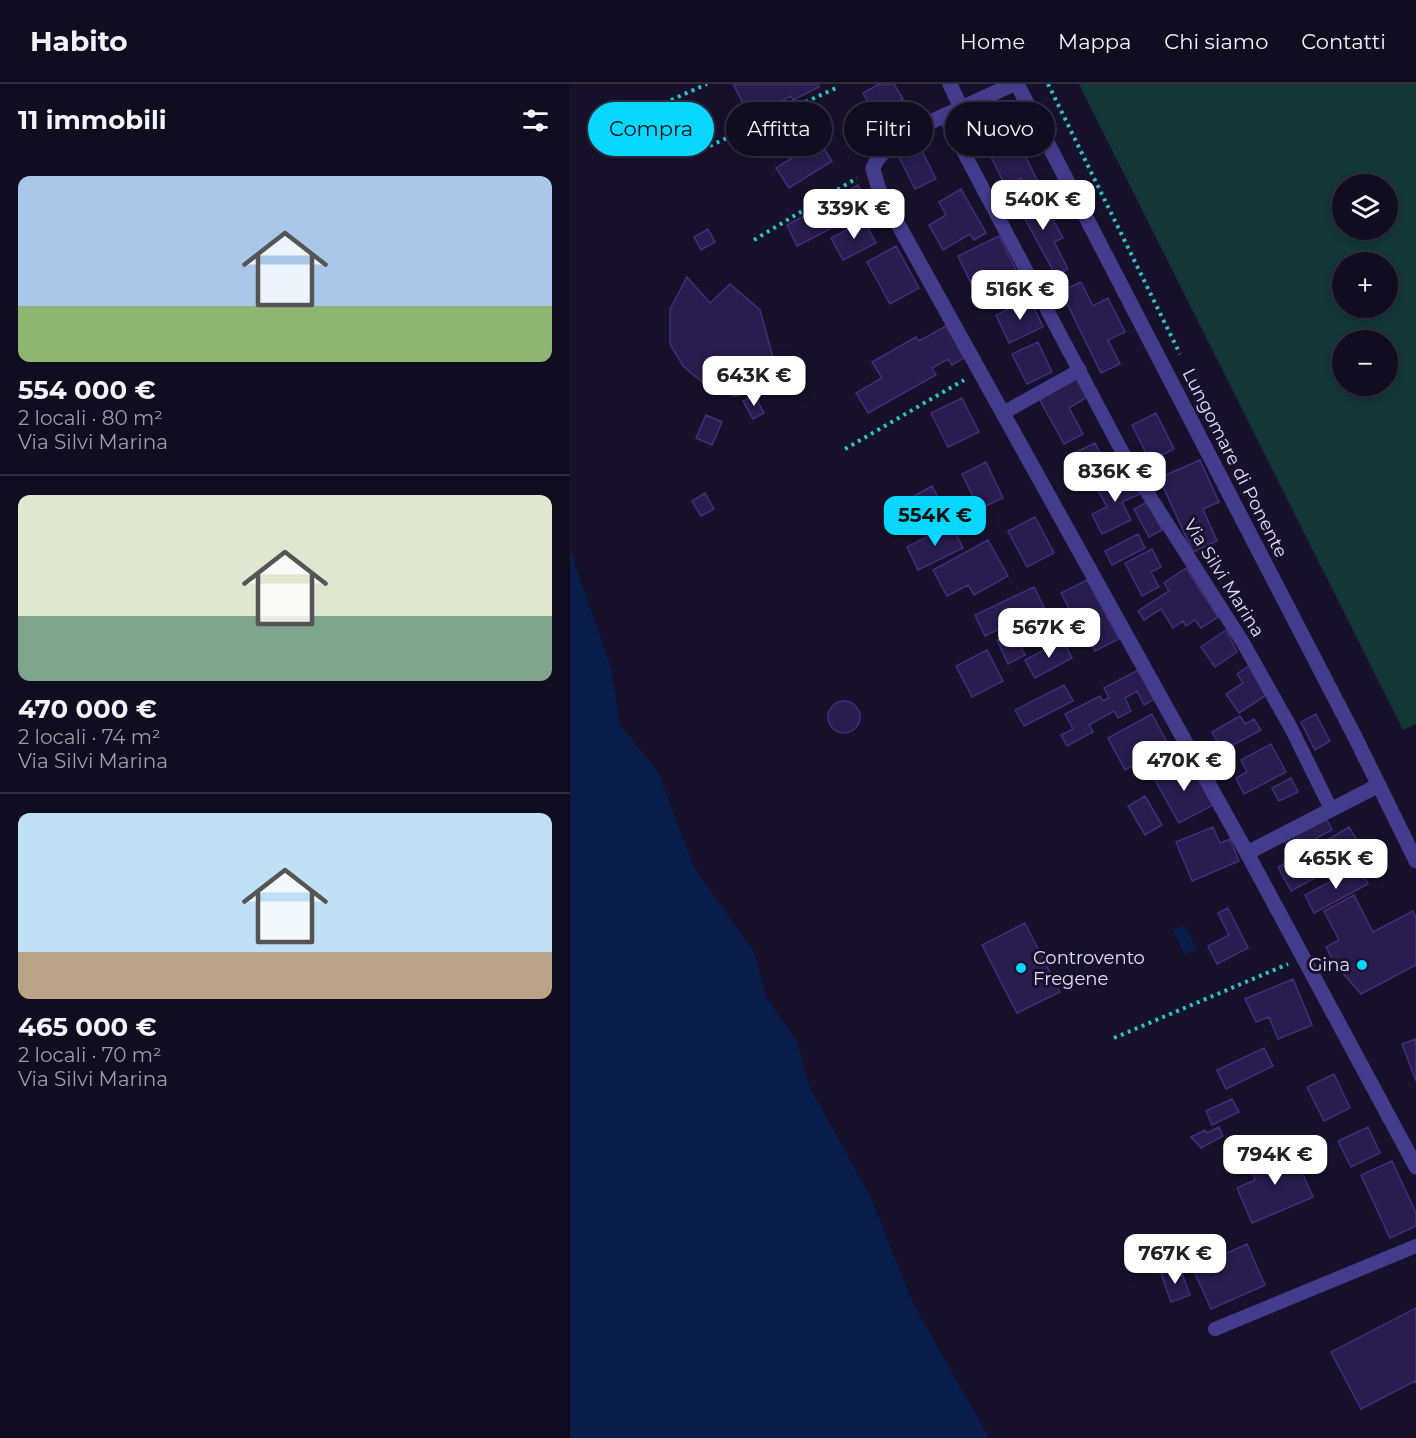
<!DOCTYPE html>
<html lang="it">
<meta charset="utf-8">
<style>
:root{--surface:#110d21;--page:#1e1b2e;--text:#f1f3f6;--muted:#9c9ca5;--line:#302d3f;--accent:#08d7ff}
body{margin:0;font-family:Montserrat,sans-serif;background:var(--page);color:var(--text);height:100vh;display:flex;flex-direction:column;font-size:22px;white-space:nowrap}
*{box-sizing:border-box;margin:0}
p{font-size:20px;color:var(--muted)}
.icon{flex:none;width:33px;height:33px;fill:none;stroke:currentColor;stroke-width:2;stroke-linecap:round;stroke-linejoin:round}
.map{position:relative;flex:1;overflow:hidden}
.details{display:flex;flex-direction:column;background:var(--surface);width:570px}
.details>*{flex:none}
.guide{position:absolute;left:18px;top:18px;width:570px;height:54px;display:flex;gap:12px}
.controls{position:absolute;left:762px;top:90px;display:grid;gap:12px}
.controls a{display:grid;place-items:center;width:66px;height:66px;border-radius:50%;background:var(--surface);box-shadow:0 3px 9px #0003,0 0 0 2px var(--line);font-size:30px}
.price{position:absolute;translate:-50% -51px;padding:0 14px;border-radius:12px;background:#fff;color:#222;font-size:20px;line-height:39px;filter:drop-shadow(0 2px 3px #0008)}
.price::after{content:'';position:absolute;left:50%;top:36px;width:18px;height:14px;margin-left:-9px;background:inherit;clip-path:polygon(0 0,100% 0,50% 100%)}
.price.selected{background:var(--accent);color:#111}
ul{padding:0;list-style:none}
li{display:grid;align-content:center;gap:12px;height:318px;padding:0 18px}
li+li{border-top:2px solid var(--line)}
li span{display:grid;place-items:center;height:186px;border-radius:12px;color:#555}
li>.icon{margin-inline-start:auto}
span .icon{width:108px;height:108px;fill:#fffc;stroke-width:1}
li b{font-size:26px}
h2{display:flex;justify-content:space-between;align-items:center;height:72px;padding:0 18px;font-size:26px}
.tag{padding:0 21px;border-radius:27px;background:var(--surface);box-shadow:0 3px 9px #0003,0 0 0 2px var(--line);font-size:21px;line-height:54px}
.tag.selected{background:var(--accent);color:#111}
header{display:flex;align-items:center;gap:36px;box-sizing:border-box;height:84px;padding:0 30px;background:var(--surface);border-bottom:2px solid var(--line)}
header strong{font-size:28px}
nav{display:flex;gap:33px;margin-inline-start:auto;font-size:21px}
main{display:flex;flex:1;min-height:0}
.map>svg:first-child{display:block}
.green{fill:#133637;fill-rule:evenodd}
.water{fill:#0a1e4c}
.building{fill:#291c4e;stroke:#422e7a;stroke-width:1.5}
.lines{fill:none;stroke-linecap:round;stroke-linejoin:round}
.path{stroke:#2dc1c2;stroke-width:4;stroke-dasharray:3 4.5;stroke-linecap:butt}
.service{stroke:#433b8c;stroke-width:14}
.minor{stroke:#433b8c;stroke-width:15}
.poi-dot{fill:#08d7ff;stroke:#17112c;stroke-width:2}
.labels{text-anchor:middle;stroke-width:6;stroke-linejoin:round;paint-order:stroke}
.street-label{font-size:18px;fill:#e2dcff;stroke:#17112c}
.poi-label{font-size:18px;fill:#e2dcff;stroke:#17112c;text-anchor:start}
</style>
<header>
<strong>Habito</strong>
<nav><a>Home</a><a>Mappa</a><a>Chi siamo</a><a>Contatti</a></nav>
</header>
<main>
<section class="details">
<h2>11 immobili<svg class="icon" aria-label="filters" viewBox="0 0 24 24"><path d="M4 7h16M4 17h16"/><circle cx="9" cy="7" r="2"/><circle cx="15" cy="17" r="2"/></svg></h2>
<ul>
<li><span style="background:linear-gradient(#a9c7e8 70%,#8fb573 0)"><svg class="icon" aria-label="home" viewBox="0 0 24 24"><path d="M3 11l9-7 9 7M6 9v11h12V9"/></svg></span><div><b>554 000 €</b><p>2 locali · 80 m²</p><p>Via Silvi Marina</p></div></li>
<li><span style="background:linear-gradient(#dfe7d0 65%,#7fa58c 0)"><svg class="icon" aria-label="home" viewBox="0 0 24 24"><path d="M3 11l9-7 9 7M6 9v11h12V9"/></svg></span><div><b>470 000 €</b><p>2 locali · 74 m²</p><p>Via Silvi Marina</p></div></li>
<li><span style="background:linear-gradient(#bfe0f5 75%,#b9a48a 0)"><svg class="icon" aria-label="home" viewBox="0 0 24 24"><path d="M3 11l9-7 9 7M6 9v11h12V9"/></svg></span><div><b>465 000 €</b><p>2 locali · 70 m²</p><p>Via Silvi Marina</p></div></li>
</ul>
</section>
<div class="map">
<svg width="846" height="1354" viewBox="0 0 846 1354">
<rect width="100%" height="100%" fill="#17112c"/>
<path class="green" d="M509,0H846V640L833,646ZM772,100H818V146H772ZM772,178H818V224H772ZM772,256H818V302H772Z"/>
<path class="water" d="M0,466L41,584L50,641L88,687L123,781L184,868L196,913L227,957L239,1002L301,1114L343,1219L419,1354H0Z
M615,841L627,865L615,871L603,846Z"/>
<path class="building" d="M163,0H248L249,3L223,16L221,12L180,32Z
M309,0H324L333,15L305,30L293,9Z
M431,21L445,49L435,54L441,65L450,61L467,96L455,102L451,94L435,101L411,53L424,47L415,29Z
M223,27L227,35L234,31L247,53L211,73L194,43Z
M249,57L262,77L219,104L206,84Z
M350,63L366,95L345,105L329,73Z
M288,101L302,126L277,140L262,115Z
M391,105L416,149L404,156L400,150L373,166L359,141L376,131L369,118Z
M453,107L463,124L474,119L493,154L484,158L498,185L486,192L443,113Z
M255,121L266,142L227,162L217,141Z
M294,137L306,159L273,176L261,154Z
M138,145L145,158L131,166L124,153Z
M429,152L451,196L409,216L388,172Z
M326,162L349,204L320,220L297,178Z
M117,193L140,219L160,200L190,226L211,303L164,312L139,304L113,282L100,260V225Z
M511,198L523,222L538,214L555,248L538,256L550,280L531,289L491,207Z
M460,215L473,243L439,259L426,231Z
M376,242L394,274L382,281L378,275L362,284L366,291L298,329L286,309L312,294L302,278L346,253L349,257Z
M468,258L482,288L457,300L442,270Z
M508,291L519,312L499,324L513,350L494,360L468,313Z
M184,311L194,329L183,335L173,317Z
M392,314L409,348L378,363L361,329Z
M586,329L604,365L580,377L562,341Z
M136,331L152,338L142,361L126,354Z
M525,359L540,391L521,400L506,368Z
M630,376L649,418L633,425L647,457L623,468L589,394Z
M416,378L433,414L409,425L392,390Z
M559,389L570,410L552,418L561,436L532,450L522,430L537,423L527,405Z
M362,402L375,426L336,448L322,424Z
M135,409L144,425L131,432L122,417Z
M577,418L592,446L579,453L564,425Z
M465,433L484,469L457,483L438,447Z
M381,440L393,464L348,486L337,463Z
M568,450L575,464L542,481L535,467Z
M418,456L438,492L404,511L398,501L377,512L363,486Z
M582,465L591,483L581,488L589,503L572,512L555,479Z
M616,484L648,533L631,544L625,536L616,542L613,537L603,544L591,525L574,536L568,527L599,507L594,499Z
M517,496L549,555L525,567L515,548L506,553L498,537L504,534L491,509Z
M464,503L474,523L415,552L405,531Z
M656,546L667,568L645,583L631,563Z
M443,548L455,571L438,580L427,556Z
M493,556L502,574L465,594L455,576Z
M417,566L433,597L402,613L386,582Z
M679,582L698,610L669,629L656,610L673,599L667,590Z
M570,585L586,614L574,621L567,607L555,614L561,627L548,634L544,627L519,641L523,648L497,662L491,651L503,645L495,630L530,612L533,617L539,614L534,604Z
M494,601L503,617L454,642L445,626Z
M258 633a16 16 0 1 1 32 0a16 16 0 1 1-32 0Z
M582,630L599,662L555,686L538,654Z
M746,630L760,657L745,666L731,638Z
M670,632L675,640L684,635L691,646L652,667L642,648Z
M701,660L716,688L674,710L666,694L677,688L671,676Z
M618,677L643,721L609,739L585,696Z
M721,694L728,708L709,717L702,704Z
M575,712L592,741L575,751L558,722Z
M755,732L762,746L721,768L713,754Z
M643,743L650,759L660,755L669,777L622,797L606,758Z
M779,743L796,771L775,784L757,756Z
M732,770L745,794L721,807L708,783Z
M788,783L798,800L744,829L735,811Z
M784,811L803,848L843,827L846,834V881L791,910L764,879L756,863L769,856L754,827Z
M658,824L678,864L647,880L638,862L659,851L648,829Z
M455,839L490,908L447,929L412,861Z
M723,895L742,941L708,955L699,933L686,938L675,915Z
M846,955V997L832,960Z
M694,964L703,982L656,1005L647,986Z
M764,990L780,1024L754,1037L737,1003Z
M662,1015L669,1028L642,1041L636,1027Z
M649,1043L653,1052L631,1064L621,1053L635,1046L637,1049Z
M798,1043L810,1069L781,1083L768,1057Z
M721,1063L743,1113L682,1139L667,1104L685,1096L679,1081Z
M822,1077L846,1129V1142L820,1154L791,1091Z
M677,1160L695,1201L641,1225L619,1176L651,1162L655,1170Z
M610,1184L620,1211L601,1218L591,1190Z
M846,1224V1300L845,1297L791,1325L761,1268Z"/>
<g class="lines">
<path class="path" d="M478,0L610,270
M101,16L137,0
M133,65L266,4
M184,156L287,94
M275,365L394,296
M544,954L718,880"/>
<path class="service" d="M374,31L556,375L672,557L721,644L761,725
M433,329L510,286
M645,1245L846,1162"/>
<path class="minor" d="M380,0L391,24C368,34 309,59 303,85L309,106L677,769L846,1083
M447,0L785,653L846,777
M391,24L444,0
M677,769L809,701"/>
</g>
<g class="poi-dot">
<circle cx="792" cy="881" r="6"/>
<circle cx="451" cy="884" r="6"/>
</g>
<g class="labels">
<g class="street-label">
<text transform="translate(665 379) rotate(63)" y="6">Lungomare di Ponente</text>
<text transform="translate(654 494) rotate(58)" y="6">Via Silvi Marina</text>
</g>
<g class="poi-label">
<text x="463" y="880">Controvento<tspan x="463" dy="21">Fregene</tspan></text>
<text x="780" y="887" text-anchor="end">Gina</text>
</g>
</g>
</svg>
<div class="controls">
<a><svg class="icon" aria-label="layers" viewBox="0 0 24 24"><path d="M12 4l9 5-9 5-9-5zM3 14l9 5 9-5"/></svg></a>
<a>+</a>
<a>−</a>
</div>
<b class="price" style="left:473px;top:147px">540K €</b>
<b class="price" style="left:284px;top:156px">339K €</b>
<b class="price" style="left:450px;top:237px">516K €</b>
<b class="price" style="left:184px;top:323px">643K €</b>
<b class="price" style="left:545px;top:419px">836K €</b>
<b class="price selected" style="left:365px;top:463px">554K €</b>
<b class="price" style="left:479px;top:575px">567K €</b>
<b class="price" style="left:614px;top:708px">470K €</b>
<b class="price" style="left:766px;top:806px">465K €</b>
<b class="price" style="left:705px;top:1102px">794K €</b>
<b class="price" style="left:605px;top:1201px">767K €</b>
<div class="guide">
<a class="tag selected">Compra</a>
<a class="tag">Affitta</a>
<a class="tag">Filtri</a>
<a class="tag">Nuovo</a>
</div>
</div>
</main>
